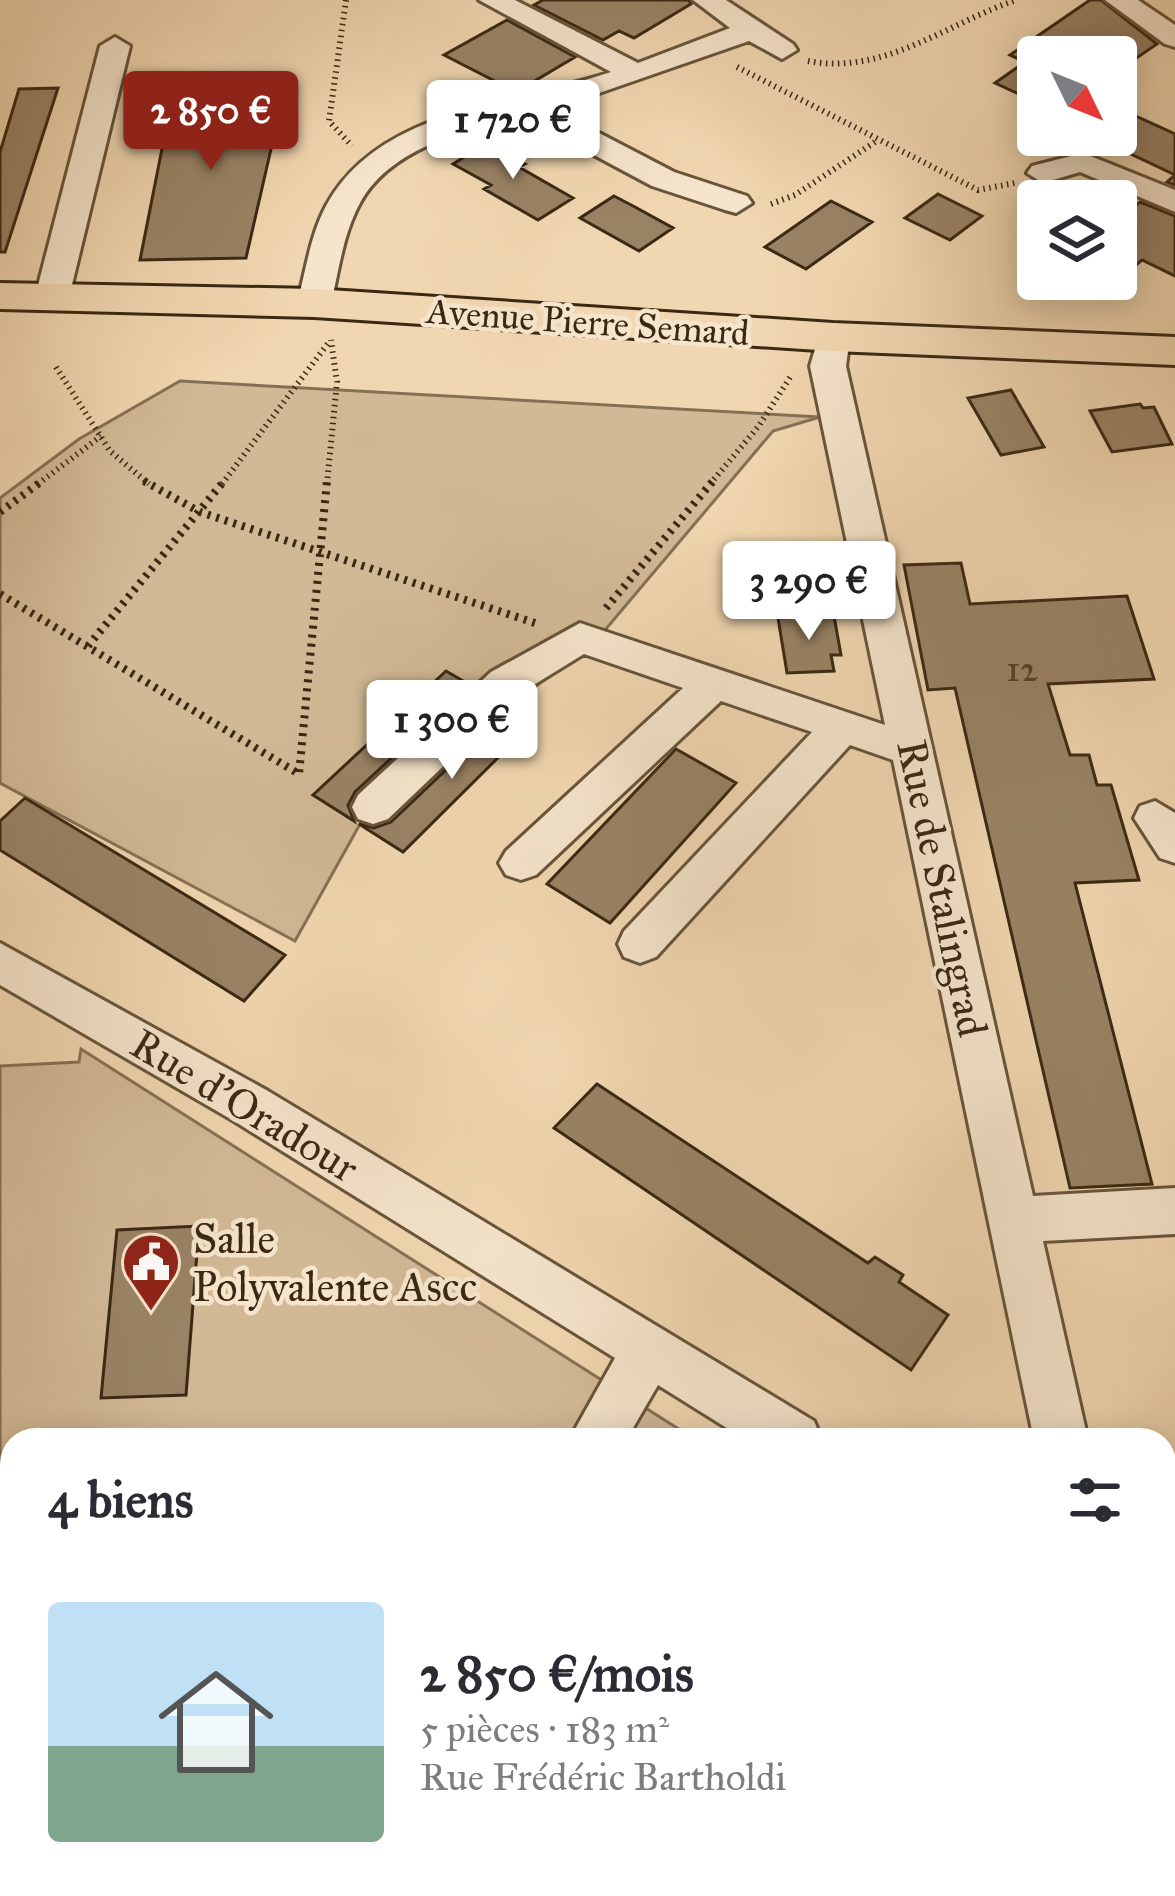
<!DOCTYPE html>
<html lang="fr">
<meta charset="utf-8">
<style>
:root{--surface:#fff;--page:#f7f7f7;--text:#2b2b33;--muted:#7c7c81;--line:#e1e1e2;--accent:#8f2418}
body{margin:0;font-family:"IM FELL Great Primer",serif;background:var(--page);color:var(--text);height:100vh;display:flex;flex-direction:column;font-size:45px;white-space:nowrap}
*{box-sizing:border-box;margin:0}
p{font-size:39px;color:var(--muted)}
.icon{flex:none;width:66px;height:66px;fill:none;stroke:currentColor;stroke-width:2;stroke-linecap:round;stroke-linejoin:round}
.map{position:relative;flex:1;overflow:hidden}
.details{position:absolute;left:0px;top:1428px;width:1176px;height:468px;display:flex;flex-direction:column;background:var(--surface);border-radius:36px 36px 0 0;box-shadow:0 6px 30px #0003}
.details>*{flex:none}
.needle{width:78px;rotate:133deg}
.tools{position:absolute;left:1017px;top:36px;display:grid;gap:24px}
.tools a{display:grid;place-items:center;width:120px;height:120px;border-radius:12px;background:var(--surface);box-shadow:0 6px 30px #0003;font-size:60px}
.price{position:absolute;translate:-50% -102px;padding:0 27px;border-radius:12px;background:#fff;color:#222;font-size:39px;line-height:78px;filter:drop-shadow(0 3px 6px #0008)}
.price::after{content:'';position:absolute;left:50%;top:72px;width:36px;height:27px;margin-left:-18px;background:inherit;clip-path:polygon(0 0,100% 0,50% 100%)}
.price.active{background:var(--accent);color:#fff}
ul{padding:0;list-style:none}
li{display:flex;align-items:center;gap:36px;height:300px;padding:0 48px}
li+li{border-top:3px solid var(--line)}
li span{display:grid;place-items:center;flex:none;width:336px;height:240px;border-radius:12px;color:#555}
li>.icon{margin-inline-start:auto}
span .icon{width:144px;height:144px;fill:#fffc;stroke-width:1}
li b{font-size:51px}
h2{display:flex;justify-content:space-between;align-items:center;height:144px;padding:0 48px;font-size:51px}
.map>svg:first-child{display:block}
.green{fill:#d2b996;stroke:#867054;stroke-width:3}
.building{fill:#998365;stroke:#3a2813;stroke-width:3}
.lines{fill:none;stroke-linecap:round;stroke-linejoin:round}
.minor-casing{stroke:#68543a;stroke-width:6}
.major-casing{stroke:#3a2813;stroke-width:6}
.path-far1{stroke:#3a2813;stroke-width:6;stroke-dasharray:1.5 4.5;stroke-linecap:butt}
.path{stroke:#3a2813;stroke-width:8;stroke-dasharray:3 6;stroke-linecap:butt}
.minor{fill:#f6e5cc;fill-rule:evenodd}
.major{fill:#f1d7b1;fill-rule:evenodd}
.labels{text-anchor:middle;stroke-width:9;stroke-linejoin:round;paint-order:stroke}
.far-street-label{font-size:36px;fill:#3a2813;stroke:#f6e5cc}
.number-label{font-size:36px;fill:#523f28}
.street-label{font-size:42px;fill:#3a2813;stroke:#f6e5cc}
.poi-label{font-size:42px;fill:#3a2813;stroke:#f6e5cc;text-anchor:start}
</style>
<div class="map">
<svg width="1175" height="1896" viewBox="0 0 1175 1896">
<rect width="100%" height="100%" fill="#f1d7b1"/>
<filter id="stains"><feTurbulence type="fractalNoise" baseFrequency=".00167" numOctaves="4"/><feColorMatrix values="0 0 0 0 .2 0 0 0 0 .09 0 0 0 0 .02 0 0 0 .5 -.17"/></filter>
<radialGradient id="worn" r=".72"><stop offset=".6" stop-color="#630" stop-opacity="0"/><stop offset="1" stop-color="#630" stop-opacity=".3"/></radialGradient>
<path class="green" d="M180,381L820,417L773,431L600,636L360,824L295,941L0,783V498L79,439Z
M81,1049L696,1440H12V1884H639L632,1896H0V1066L79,1062Z"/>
<path class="building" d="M543,0H689L691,4L634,38L619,31L603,40L534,5Z
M1090,0H1101L1157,44L1116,72V57H1038V103L995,83L1025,62L1010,55Z
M507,20L575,57L516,92L444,55Z
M58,88L5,252H0V152L19,89Z
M174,88H285L246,258L140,260Z
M1116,107L1175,134V185L1167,182L1175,175L1116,147Z
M487,143L525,164L519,167L573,198L538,220L484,189L491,185L453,164Z
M938,194L982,216L950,240L905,218Z
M614,196L635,207L673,228L639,251L580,218Z
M831,201L872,222L806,269L765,247Z
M1140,202L1175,216V276L1142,260L1116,281V221Z
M1011,390L1044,447L1001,455L968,398Z
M1140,404L1143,408L1154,407L1172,444L1112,452L1090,411Z
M961,563L970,604L1127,596L1154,679L1048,684L1070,755H1089L1097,785H1111L1139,880L1075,883L1152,1184L1070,1188L955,688L928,690L904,565Z
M834,616L841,655H831L834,671L787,673L778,618Z
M446,671L470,685L355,792L348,805L354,821L313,795Z
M510,709L533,723L403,852L359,824L374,828L391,822Z
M676,749L736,783L610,923L547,884Z
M25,798L285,955L244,1001L0,850V821Z
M597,1084L868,1263L875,1257L903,1275L899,1282L948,1315L911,1370L554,1128Z
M199,1226L186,1395L101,1398L117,1230Z"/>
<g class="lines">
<g class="minor-casing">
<path id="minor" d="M479,0H515L638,63L730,28L693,0H726L793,44L797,50L782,59L749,41L553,109L674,172L747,196L752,203L736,213L725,210L652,186L521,116C465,130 390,148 360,203C343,234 339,270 331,303L326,311H302L297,303C306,271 310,236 326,206C379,107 516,104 611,72Z
M1105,0H1138L1175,25V47L1165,44Z
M115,37L130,46L69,297L64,304H40L35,297L100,46Z
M1083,153L1175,190V212L1080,172L1043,183L1027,173L1032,166Z
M833,326L845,329L850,337L846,366L1033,1196L1175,1188V1234L1043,1241L1088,1440H1034L893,760L850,745L656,957L640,963L624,957L618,944L624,931L812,732L721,701L536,875L521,880L506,875L499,863L506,851L683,688L584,654L519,694L388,819L373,824L358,819L352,807L358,795L491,672L580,623L885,725L810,366L821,329Z
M1155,801L1175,813V863L1160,858L1134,818L1140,806Z
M0,943L268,1091L814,1421L822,1440H746L658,1385L626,1440H569L615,1358L234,1121L0,985Z
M1164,1636L1175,1641V1701L1164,1696Z
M458,1884H518L520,1896H458Z"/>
</g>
<g class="major-casing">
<path id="major" d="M0,283L314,289L833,323L1175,337V365L833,351L314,317L0,309Z"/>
</g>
<path class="path-far1" d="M346,0L329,121L352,146
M808,61C883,76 948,23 1016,0
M737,67L978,190L1015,183
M771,204L795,195L878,140
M56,367L110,451L149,484
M38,484L101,436
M222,484L329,342
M327,484L337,382L331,340
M710,484L758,427L791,376"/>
<path class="path" d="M144,481L200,512L535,623
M0,512L42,481
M0,594L299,774L327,481
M606,608L713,481
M88,646L224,481"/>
<use href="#minor" class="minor"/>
<use href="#major" class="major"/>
</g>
<defs>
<g id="civic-pin" transform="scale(3)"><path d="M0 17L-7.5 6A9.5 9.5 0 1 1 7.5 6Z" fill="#8f2418" stroke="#f6e5cc"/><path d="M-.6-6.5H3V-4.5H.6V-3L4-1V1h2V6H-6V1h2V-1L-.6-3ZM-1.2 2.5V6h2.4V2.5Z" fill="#fff"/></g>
</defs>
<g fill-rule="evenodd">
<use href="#civic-pin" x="151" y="1262"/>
</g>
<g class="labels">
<g class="far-street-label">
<text transform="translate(588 321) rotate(4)" y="13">Avenue Pierre Semard</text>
</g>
<g class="number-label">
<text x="1022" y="681">12</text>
</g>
<g class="street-label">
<text transform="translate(943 888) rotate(78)" y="15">Rue de Stalingrad</text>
<text transform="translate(245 1105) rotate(31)" y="15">Rue d'Oradour</text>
</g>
<g class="poi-label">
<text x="193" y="1253">Salle<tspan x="193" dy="48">Polyvalente Ascc</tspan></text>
</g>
</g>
<rect width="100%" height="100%" filter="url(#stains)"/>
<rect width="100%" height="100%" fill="url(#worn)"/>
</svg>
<div class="tools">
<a><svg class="needle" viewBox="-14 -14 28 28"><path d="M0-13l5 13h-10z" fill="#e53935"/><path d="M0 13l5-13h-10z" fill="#7c7c81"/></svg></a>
<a><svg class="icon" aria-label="layers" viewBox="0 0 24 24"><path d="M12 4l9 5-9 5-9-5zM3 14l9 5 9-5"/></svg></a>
</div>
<b class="price active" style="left:211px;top:173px">2 850 €</b>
<b class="price" style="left:513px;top:182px">1 720 €</b>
<b class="price" style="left:809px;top:643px">3 290 €</b>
<b class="price" style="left:452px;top:782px">1 300 €</b>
<section class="details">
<h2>4 biens<svg class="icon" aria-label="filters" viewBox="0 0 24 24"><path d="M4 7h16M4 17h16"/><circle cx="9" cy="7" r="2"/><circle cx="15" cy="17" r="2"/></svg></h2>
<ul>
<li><span style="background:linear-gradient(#bfe0f5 60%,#7fa58c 0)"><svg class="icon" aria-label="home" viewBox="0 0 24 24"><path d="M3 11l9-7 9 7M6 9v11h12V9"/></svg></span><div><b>2 850 €/mois</b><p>5 pièces · 183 m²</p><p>Rue Frédéric Bartholdi</p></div></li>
</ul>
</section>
</div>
